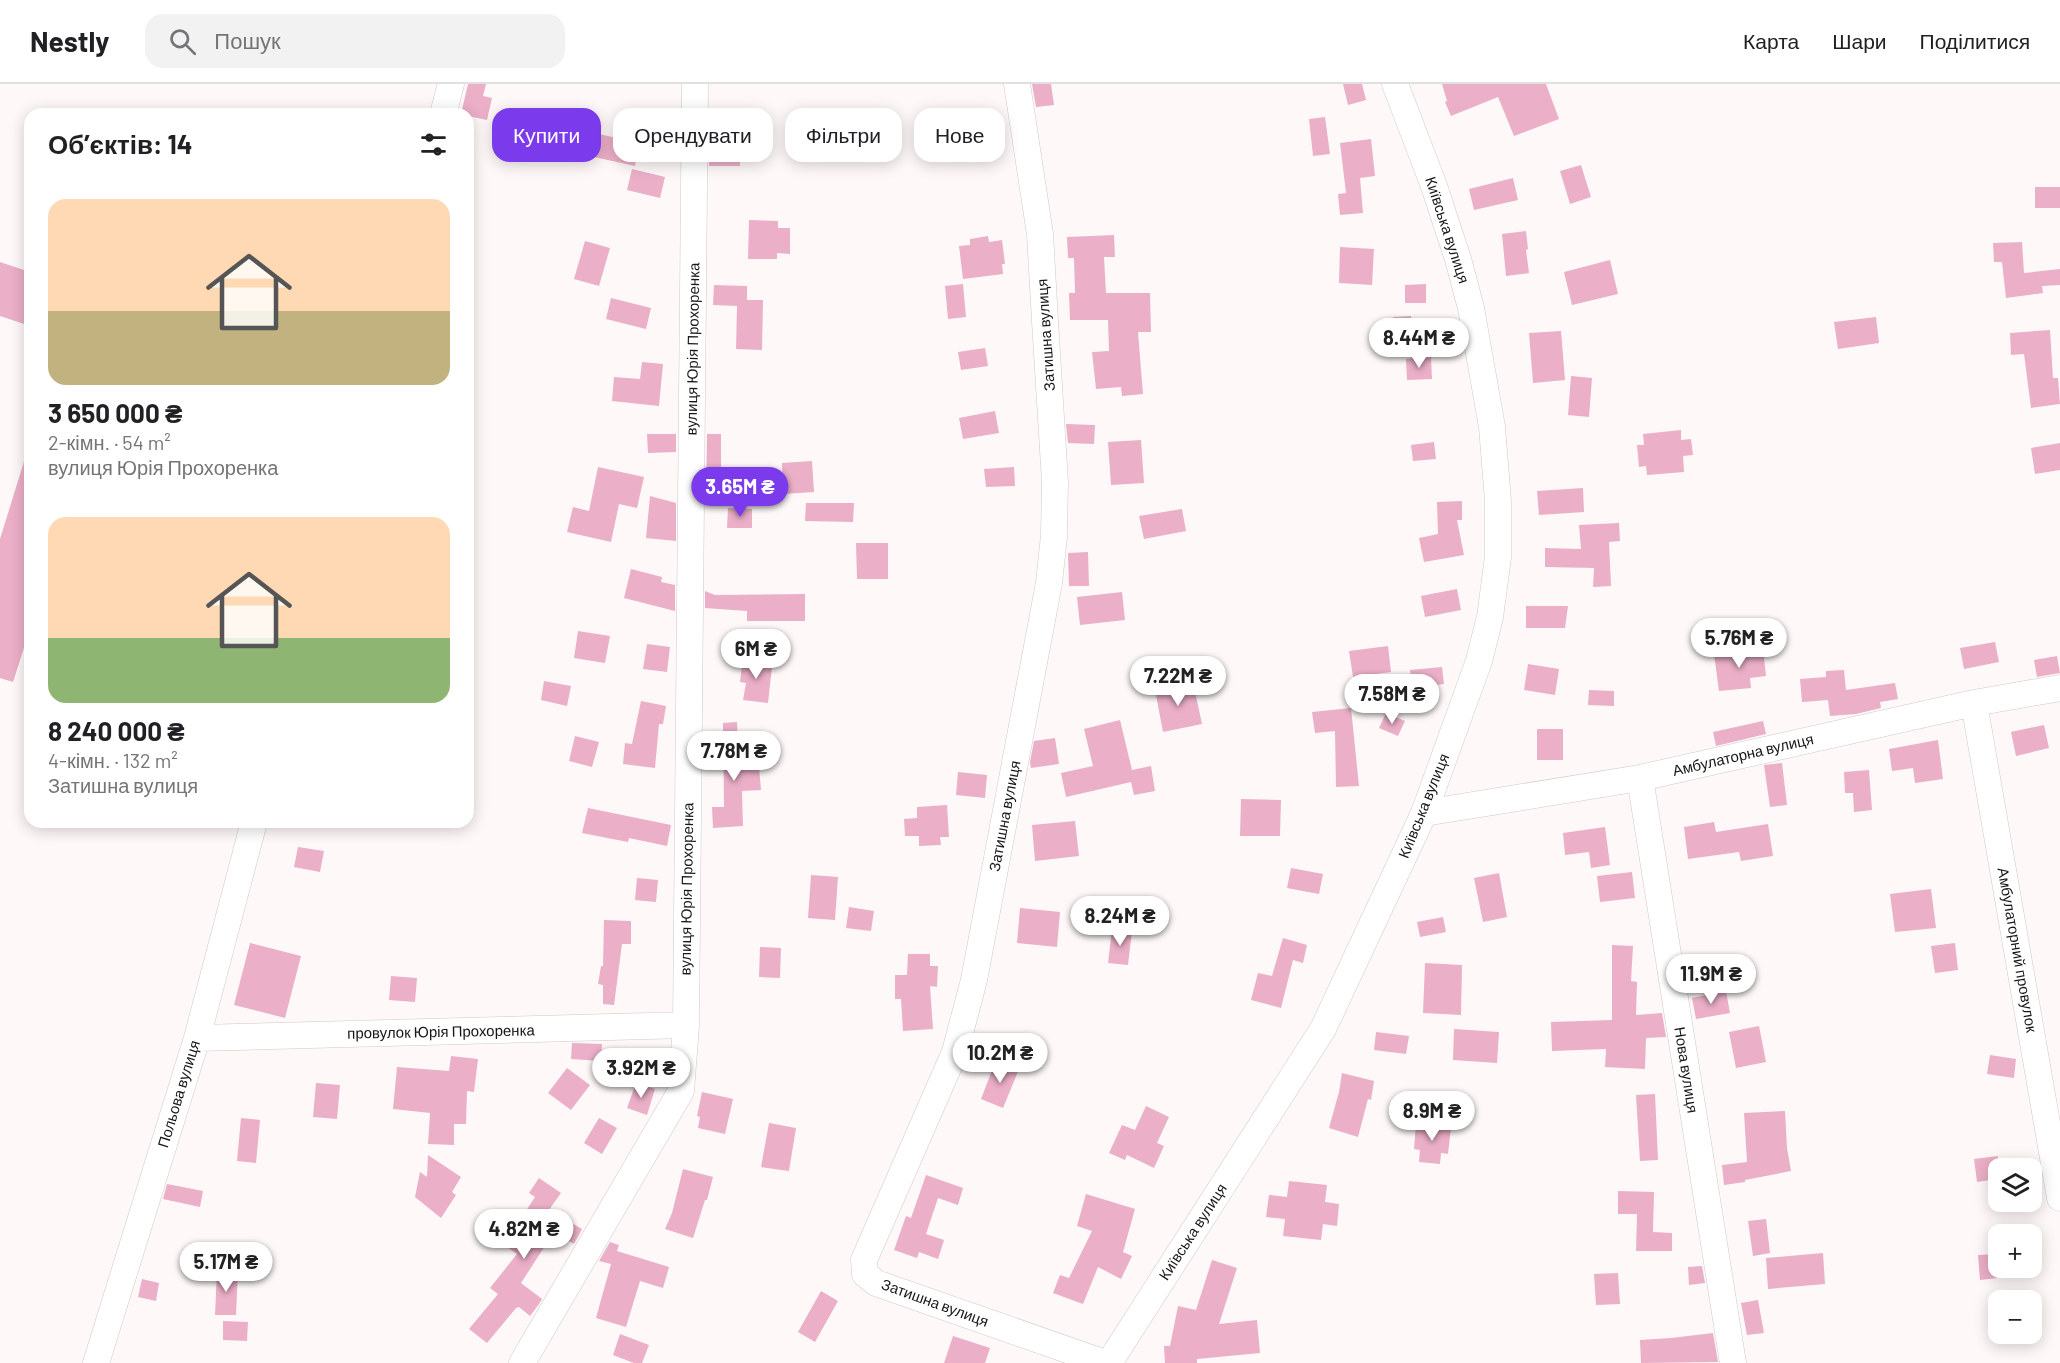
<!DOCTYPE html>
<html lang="uk">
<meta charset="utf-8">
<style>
:root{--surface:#fff;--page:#f2f2f2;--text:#202124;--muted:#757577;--line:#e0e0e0;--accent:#7c3aed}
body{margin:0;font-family:Barlow,sans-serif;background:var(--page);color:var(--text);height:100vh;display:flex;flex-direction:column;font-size:22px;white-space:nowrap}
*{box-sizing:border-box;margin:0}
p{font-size:20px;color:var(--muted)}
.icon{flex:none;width:33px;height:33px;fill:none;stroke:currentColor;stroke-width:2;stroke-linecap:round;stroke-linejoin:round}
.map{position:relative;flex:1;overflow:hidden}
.details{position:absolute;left:24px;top:24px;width:450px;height:720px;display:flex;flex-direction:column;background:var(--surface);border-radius:18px;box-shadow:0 3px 15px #0003}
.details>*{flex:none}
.banner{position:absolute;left:492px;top:24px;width:570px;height:54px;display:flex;gap:12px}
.tools{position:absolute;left:1988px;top:1074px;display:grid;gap:12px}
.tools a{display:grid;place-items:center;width:54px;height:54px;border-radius:12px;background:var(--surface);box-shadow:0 3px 15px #0003;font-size:30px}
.price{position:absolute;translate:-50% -51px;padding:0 14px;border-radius:21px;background:#fff;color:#222;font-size:20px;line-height:39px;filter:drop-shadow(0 2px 3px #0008)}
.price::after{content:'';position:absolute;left:50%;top:36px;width:18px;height:14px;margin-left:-9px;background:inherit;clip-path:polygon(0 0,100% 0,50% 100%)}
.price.on{background:var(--accent);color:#fff}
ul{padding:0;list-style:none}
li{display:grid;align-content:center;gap:12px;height:318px;padding:0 24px}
li span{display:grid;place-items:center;height:186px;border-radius:18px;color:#555}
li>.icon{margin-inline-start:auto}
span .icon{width:108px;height:108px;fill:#fffc;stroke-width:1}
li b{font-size:26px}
h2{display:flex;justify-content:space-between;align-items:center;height:72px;padding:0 24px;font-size:26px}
.chip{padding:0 21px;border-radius:18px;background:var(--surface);box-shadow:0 3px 15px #0003;font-size:21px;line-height:54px}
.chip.on{background:var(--accent);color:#fff}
header{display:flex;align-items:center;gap:36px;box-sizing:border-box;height:84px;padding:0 30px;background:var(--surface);border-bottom:2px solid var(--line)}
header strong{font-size:28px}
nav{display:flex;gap:33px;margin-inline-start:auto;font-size:21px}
.search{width:420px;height:54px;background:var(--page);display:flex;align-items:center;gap:15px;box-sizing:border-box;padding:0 21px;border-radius:18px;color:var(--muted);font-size:22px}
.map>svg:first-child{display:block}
.building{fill:#ebafc8}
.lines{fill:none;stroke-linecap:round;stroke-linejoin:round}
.minor-casing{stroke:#cec9c9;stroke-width:27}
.minor{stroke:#fff;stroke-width:26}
.labels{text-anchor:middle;stroke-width:6;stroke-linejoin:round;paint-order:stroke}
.street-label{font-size:15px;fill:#181616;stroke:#fff}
</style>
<header>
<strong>Nestly</strong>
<div class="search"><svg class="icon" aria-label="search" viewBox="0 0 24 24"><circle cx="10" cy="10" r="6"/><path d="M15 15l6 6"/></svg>Пошук</div>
<nav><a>Карта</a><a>Шари</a><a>Поділитися</a></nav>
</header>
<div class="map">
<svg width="2060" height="1279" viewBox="0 0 2060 1279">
<rect width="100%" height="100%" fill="#fef9f8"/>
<path class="building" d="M468,0H486L483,12L492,14L487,36L468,32V30H461Z
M1032,0H1051L1054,21L1036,23Z
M1343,0H1362L1366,16L1348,21Z
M1442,0H1546L1559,35L1514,52L1498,13L1451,32L1445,18L1447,17Z
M628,24L645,28L635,82L594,73L599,50L621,55Z
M1325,33L1330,70L1313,72L1309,35Z
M1371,55L1375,92L1360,94L1363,129L1340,131L1338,110L1346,109L1340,59Z
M740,57V82H709V58Z
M1581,81L1591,113L1570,120L1560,87Z
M632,85L665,93L660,114L627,106Z
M1513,94L1518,116L1474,126L1469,105Z
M2035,103H2060V124H2035Z
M749,136L778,137V144H790V170L777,169V175H748Z
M1526,147L1528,165L1526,166L1529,189L1506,192L1502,150Z
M1114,151L1115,173H1104L1106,209H1150L1151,248H1138L1143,310L1122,312L1121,303L1096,305L1092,268L1109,267L1108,236H1070L1069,209H1075L1074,174H1068L1067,153Z
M988,152L989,158L1002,156L1005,180H1002L1003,190L963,195L959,162L970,161V155Z
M585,157L610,164L599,202L574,195Z
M2022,158L2024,189L2060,185V201L2042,202L2043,209L2006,214L2002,178H1994L1993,159Z
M1340,163L1374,165L1372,201L1339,199Z
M1610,176L1618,210L1572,221L1564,188Z
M0,178L30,188V242L0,232Z
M963,200L966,233L948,235L945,202Z
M1426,200V219H1405V201Z
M714,201L747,202V216H763L762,266L736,265L737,222L713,221Z
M611,214L651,224L646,245L606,235Z
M1411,232L1413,268L1395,269L1393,233Z
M1876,233L1879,259L1838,265L1834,238Z
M2050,246L2053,294H2058L2060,320L2031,324L2024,270L2011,271L2010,249Z
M1561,247L1565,296L1533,299L1529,249Z
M985,264L988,282L961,286L958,268Z
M1431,273L1432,295L1407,296L1406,275Z
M642,278L663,280L659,322L612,317L614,293L640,295Z
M1571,292L1592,294L1589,333L1568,331Z
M995,327L999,349L963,355L959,334Z
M1066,340L1095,341L1094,360L1068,359Z
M1681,346V356L1691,355L1693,371L1683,372L1684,388L1647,391L1646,382L1639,383L1637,361H1644L1643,350Z
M647,350H676V368L648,369Z
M707,350H721V416H706Z
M1141,356L1144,399L1111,401L1108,358Z
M1434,358L1436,375L1413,377L1411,361Z
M2060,359V386L2035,390L2031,364Z
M26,371L30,372V545L13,598L0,594V455Z
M812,377L814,408L783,410L782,379Z
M598,383L644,393L637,424L619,420L611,458L567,448L573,423L589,427Z
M1014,383L1015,402L986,403L984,385Z
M1583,404L1584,428L1539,431L1537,407Z
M650,412L676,419V457L646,454Z
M1462,417V436H1457L1464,471L1424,478L1419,454L1438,450L1437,418Z
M806,419H854L853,438L805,437Z
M728,424L752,425V444H727Z
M1182,425L1186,447L1144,455L1139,432Z
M1619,439L1620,457L1609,458L1611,502L1593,503L1594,484L1545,483V464L1581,465L1579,441Z
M856,459H888V495H857Z
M1088,468L1089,502H1069L1068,469Z
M631,485L662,493L661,498L675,501V527L624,514Z
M1457,505L1461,526L1425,533L1421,512Z
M705,507L715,511L805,510V537H747V527L705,524Z
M1122,508L1125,536L1080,541L1077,513Z
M1526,522H1568L1565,544H1526Z
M578,547L610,552L605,579L574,574Z
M1995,558L1999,578L1964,585L1960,564Z
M647,560L670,563L667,588L643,585Z
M1388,562L1391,588L1353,593L1349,567Z
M1763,564L1766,592L1750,594L1751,604L1719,607L1714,570Z
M2057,572L2060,589L2037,593L2034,576Z
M743,573L767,576L766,582L772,583L768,619L743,616L746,599L740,598Z
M1528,580L1559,585L1555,611L1524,606Z
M1442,583L1444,600L1412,604L1410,586Z
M1844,586L1846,606L1895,599L1898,615L1880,618L1881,624L1856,630L1830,632L1828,616L1802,618L1800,595L1826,593V587Z
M544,597L571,602L567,622L541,616Z
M1193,598L1202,640L1163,648L1155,606Z
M1589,606L1614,607V622L1588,621Z
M641,617L666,622L663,640H659L655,684L623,680L625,659L632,660Z
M1351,624L1359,702L1336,703L1335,647L1315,649L1312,628Z
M1386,629L1405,637L1398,652L1379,644Z
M1120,636L1132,686L1151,682L1155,707L1134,711L1131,698L1066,713L1061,689L1093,682L1084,645Z
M1763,637L1766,650L1716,662L1713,648Z
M737,638L739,684L759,683L761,706L742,707L743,742L713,744L712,723H724L723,639Z
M2044,641L2049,664L2016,672L2011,648Z
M1537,645H1563V676H1537Z
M575,652L599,658L592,683L569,677Z
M1055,654L1059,680L1031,684L1030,678L1034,657Z
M1938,656L1943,695L1915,699L1913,684L1892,687L1889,665Z
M1782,679L1787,721L1770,723L1764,681Z
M1869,686L1872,726L1854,728L1853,709H1845L1844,688Z
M958,688L987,691L985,714L956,711Z
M1241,715L1281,716L1280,752H1240Z
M947,721L949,753H940L941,761L919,762V752H905L904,735L917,734V723Z
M588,724L671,741L667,762L629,754L628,758L582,749Z
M1075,737L1079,772L1035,777L1032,741Z
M1714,738L1716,748L1768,740L1773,772L1741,777L1739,768L1688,775L1684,743Z
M1605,743L1610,781L1591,784L1589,768L1565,771L1563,749Z
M298,763L324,767L320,788L294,783Z
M1291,784L1323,790L1319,810L1287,804Z
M1632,788L1635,814L1600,818L1597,792Z
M1499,789L1507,833L1483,838L1474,794Z
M811,791L838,793L835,836L808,834Z
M637,794L658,796L656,818L635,816Z
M1931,805L1936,844L1895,848L1890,810Z
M849,823L874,827L871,847L846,844Z
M1020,824L1060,828L1057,863L1017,859Z
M1443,833L1446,848L1420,853L1417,838Z
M604,836L631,837V860H622L614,921L603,920V901L598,900L601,882H603Z
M1112,845L1132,847L1128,881L1108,879Z
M1283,854L1307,861L1303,879L1293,876L1281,924L1251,916L1258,889L1272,892Z
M250,859L301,872L285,934L234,921Z
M1955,859L1958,886L1935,889L1931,862Z
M1612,861L1633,862L1631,897L1637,898L1636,931L1662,929L1666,953L1646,954L1645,985L1605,983L1606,965L1552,967L1551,938L1612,936Z
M760,863L781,864L780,894L759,893Z
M908,870H930V882H938L937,903L930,902L933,945L903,947L901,915H895V891H907Z
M1425,879L1462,881L1461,931L1423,929Z
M391,892L417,894L415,918L389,916Z
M1726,907L1730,929L1696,935L1692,914Z
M1759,942L1766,978L1736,984L1729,948Z
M1454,945L1499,948L1497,979L1453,976Z
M1376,948L1409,952L1406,970L1374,966Z
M572,959L602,960L601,977L571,975Z
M1990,971L2016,975L2014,994L1987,990Z
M451,972L478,975L474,1008L467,1007L466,1040H454V1061L428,1060L430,1029L393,1025L397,983L449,987Z
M996,976L1019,985L1003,1024L981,1015Z
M567,984L590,1001L571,1026L548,1009Z
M1342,989L1374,997L1371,1016L1368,1015L1358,1053L1329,1044L1339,1008Z
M316,999L340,1001L337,1035L313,1033Z
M636,999L655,1005L647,1031L627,1024Z
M702,1008L733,1015L725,1050L698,1044L700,1033L697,1032Z
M1655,1010L1658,1076L1640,1077L1636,1011Z
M1146,1022L1169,1033L1157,1059L1164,1062L1154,1084L1127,1071L1125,1076L1109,1069L1122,1041L1135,1046Z
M1785,1027L1787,1064L1791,1087L1745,1096V1098L1724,1101L1722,1081L1747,1078L1744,1029Z
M241,1034L260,1036L256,1079L237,1077Z
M599,1034L617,1044L602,1070L584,1059Z
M769,1039L796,1044L789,1087L761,1083Z
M1416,1039L1451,1044L1448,1070L1441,1069L1440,1080L1419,1078L1420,1066L1414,1065Z
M428,1071L461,1093L452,1108L456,1111L441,1134L415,1113L420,1088L427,1093Z
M1998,1072V1095L1977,1098L1974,1075Z
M683,1085L713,1093L707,1116H705L693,1154L665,1145L672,1129Z
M926,1091L963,1104L958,1121L938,1114L926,1150L944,1156L938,1175L919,1168L917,1174L894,1166L906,1132L911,1134Z
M539,1094L561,1109L549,1126L582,1145L580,1149L574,1160L554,1148L521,1199L542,1215L539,1220L530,1232L519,1223L516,1224L487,1259L469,1245L498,1210L490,1204L517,1170L504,1161L535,1113L529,1109Z
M1289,1097L1327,1101L1325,1118L1339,1120L1337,1142L1323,1140L1321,1156L1283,1152L1285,1135L1266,1133L1269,1111L1287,1113Z
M167,1100L203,1107L200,1123L163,1115Z
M1618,1107L1654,1108L1653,1148L1672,1149V1167H1636L1637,1130H1618Z
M1086,1110L1135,1125L1123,1168L1132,1172L1121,1195L1098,1183L1083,1220L1053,1209L1060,1191L1069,1194L1092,1147L1077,1142Z
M1766,1135L1770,1169L1753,1172L1748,1137Z
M610,1158L619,1161L617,1167L669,1183L663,1204L640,1197L626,1243L596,1234L611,1180L599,1177Z
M1823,1169L1825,1200L1768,1205L1766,1174Z
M1998,1170V1194L1980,1196L1978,1171Z
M1212,1176L1237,1184L1219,1240L1257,1236L1260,1269L1197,1275V1279H1165L1164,1262H1170L1178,1222L1196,1226Z
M1702,1182L1705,1199L1689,1201L1688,1183Z
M217,1187H238L236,1231H215Z
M1618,1189L1620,1220L1596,1221L1594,1190Z
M142,1195L159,1199L156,1217L138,1213Z
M821,1207L838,1217L815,1258L798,1248Z
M1758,1216L1764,1249L1747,1251L1741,1219Z
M223,1237L248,1238L247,1257L223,1256Z
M1713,1249L1718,1278L1641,1279L1640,1256L1671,1254Z
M620,1250L649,1261L642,1279H634L613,1271Z
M953,1252L990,1264L985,1279H944Z"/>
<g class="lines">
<g class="minor-casing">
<path id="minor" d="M1017,0L1040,150L1045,237L1055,398L1054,452L1049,499L974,896L955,968L864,1176L865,1190L876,1199L1105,1279
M443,30L451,0
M1974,619L2060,1114
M1640,694L1733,1279
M1424,729L1640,694L1974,619L2060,604
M197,954L686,941
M96,1279L197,954L254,738
M522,1279L681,1007L686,941L695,0
M1109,1279L1323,945L1424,729L1479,577L1490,533L1498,473V417L1492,343L1471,224L1458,175L1434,102L1395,0"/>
</g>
<use href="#minor" class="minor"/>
</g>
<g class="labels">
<g class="street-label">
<text transform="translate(1447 146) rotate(72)" y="5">Київська вулиця</text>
<text transform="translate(1046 251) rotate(-94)" y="5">Затишна вулиця</text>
<text transform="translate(693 265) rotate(-89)" y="5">вулиця Юрія Прохоренка</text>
<text transform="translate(1743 671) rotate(-13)" y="5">Амбулаторна вулиця</text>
<text transform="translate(1424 722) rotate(-68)" y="5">Київська вулиця</text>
<text transform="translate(1005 732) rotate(-79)" y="5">Затишна вулиця</text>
<text transform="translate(687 805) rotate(-89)" y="5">вулиця Юрія Прохоренка</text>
<text transform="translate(2017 866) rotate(80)" y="5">Амбулаторний провулок</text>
<text transform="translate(441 948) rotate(-1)" y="5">провулок Юрія Прохоренка</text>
<text transform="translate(1686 986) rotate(81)" y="5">Нова вулиця</text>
<text transform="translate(179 1010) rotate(-73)" y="5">Польова вулиця</text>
<text transform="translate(1193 1148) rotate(-57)" y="5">Київська вулиця</text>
<text transform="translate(935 1219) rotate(20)" y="5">Затишна вулиця</text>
</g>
</g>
</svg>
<div class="tools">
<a><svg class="icon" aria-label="layers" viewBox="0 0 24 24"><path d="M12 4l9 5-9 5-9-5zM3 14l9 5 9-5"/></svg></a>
<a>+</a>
<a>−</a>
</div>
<b class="price" style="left:1419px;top:285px">8.44M ₴</b>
<b class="price on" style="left:740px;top:434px">3.65M ₴</b>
<b class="price" style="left:1739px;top:585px">5.76M ₴</b>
<b class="price" style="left:756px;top:596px">6M ₴</b>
<b class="price" style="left:1178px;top:623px">7.22M ₴</b>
<b class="price" style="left:1392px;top:641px">7.58M ₴</b>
<b class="price" style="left:734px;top:698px">7.78M ₴</b>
<b class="price" style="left:1120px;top:863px">8.24M ₴</b>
<b class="price" style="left:1711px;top:921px">11.9M ₴</b>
<b class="price" style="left:1000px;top:1000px">10.2M ₴</b>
<b class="price" style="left:641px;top:1015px">3.92M ₴</b>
<b class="price" style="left:1432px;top:1058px">8.9M ₴</b>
<b class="price" style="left:524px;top:1176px">4.82M ₴</b>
<b class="price" style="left:226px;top:1209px">5.17M ₴</b>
<div class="banner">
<a class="chip on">Купити</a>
<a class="chip">Орендувати</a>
<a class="chip">Фільтри</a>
<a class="chip">Нове</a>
</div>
<section class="details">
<h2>Об’єктів: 14<svg class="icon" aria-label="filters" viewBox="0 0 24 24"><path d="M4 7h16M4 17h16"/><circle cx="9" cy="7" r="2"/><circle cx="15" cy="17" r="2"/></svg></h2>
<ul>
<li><span style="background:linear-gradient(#ffd9b3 60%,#c2b280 0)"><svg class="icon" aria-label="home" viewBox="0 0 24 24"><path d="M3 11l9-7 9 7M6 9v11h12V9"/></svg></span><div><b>3 650 000 ₴</b><p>2-кімн. · 54 m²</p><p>вулиця Юрія Прохоренка</p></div></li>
<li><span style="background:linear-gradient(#ffd9b3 65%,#8fb573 0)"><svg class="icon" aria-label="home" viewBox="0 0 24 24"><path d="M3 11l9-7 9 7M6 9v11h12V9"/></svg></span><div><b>8 240 000 ₴</b><p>4-кімн. · 132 m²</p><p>Затишна вулиця</p></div></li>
</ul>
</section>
</div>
